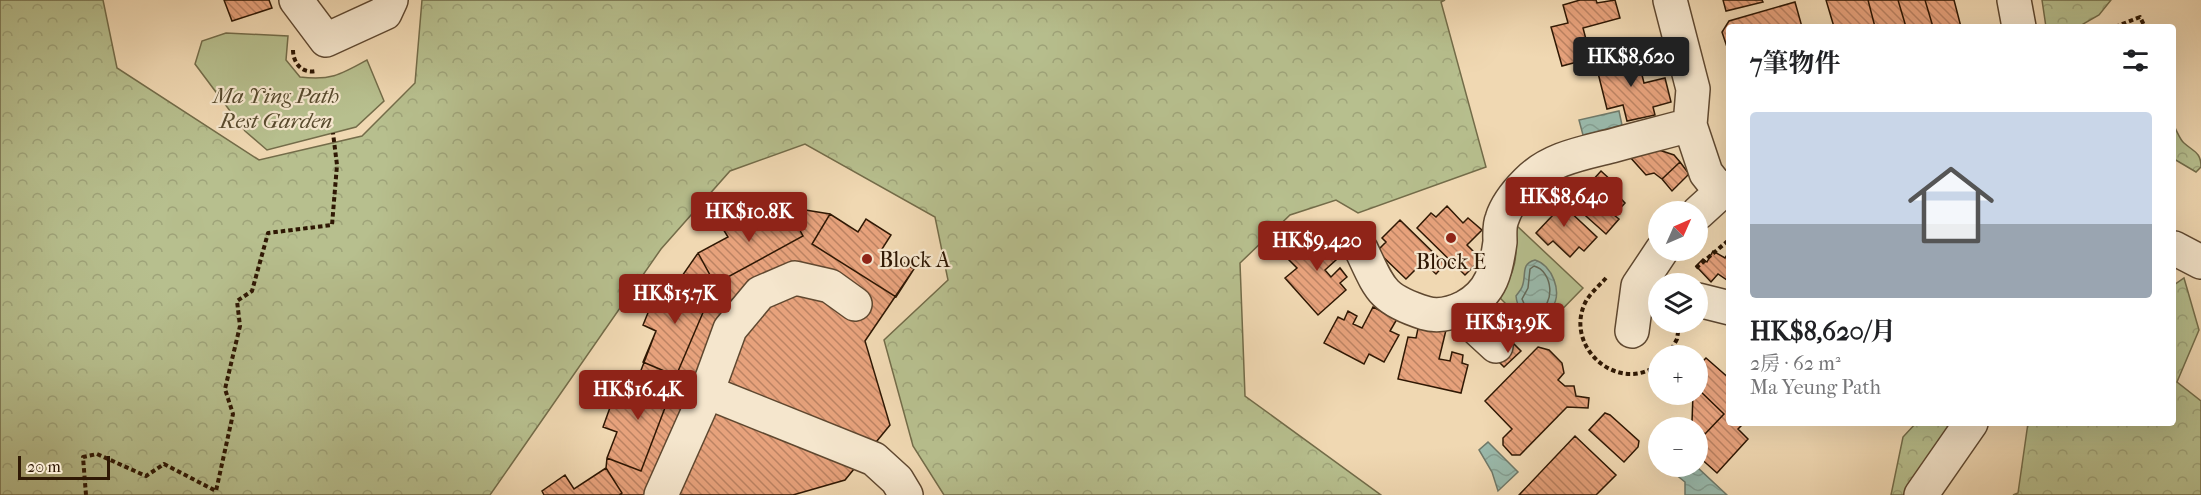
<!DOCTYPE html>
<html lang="zh-TW">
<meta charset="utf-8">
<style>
:root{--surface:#fff;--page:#f6f6f6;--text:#202124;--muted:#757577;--accent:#8f2418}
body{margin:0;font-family:"IM FELL French Canon","Noto Serif TC",serif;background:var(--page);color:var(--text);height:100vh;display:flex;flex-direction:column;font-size:22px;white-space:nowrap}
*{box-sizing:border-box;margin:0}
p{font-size:20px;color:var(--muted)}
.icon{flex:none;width:33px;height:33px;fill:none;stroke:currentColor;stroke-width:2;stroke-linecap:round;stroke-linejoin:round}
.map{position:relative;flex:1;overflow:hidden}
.details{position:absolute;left:1726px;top:24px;width:450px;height:402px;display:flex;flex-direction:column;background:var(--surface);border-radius:6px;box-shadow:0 6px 24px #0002}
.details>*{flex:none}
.needle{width:39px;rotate:45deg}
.controls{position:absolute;left:1648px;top:201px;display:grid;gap:12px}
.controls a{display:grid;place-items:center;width:60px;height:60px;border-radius:50%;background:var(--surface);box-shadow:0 6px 24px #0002;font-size:30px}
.scale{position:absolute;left:18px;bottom:15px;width:92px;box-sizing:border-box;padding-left:6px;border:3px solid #2f1804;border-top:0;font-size:16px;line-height:21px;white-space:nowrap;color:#2f1804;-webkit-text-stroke:4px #f5e6cd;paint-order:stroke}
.price{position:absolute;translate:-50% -51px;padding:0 14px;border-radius:6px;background:var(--accent);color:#fff;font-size:20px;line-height:39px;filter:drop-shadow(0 2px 3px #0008)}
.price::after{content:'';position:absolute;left:50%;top:36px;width:18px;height:14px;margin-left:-9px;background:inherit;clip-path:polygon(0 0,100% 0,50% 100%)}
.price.active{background:#222;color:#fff}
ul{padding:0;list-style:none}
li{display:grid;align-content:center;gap:12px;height:318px;padding:0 24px}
li span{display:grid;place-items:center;height:186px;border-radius:6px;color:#555}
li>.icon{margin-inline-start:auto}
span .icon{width:108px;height:108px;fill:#fffc;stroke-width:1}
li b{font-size:26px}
h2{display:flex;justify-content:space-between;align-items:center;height:72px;padding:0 24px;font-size:26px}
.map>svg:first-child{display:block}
.forest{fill:url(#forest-crowns);stroke:#736c49;stroke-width:1.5}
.green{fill:#b7bf8e;stroke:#736c49;stroke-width:1.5}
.water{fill:url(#water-waves);stroke:#6f7969;stroke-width:1.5}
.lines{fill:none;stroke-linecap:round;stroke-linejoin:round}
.shore{stroke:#646958;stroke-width:1.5}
.building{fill:url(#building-back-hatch);stroke:#2f1804;stroke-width:1.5}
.minor-casing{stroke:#5f4830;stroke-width:36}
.path{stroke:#2f1804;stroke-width:4;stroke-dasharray:4.5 3;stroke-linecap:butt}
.minor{stroke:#f5e6cd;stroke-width:33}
.poi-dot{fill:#8f2418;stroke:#f5e6cd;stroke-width:2}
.labels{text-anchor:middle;stroke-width:4.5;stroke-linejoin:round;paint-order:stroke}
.park-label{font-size:22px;font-style:italic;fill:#584a2d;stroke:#f5e6cd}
.poi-label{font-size:22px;fill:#2f1804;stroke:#f5e6cd;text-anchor:start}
</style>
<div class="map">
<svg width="2201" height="495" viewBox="0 0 2201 495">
<defs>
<pattern id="forest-crowns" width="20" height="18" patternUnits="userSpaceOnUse" patternTransform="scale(1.5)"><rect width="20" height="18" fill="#b7bf8e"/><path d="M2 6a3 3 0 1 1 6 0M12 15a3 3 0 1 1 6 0" fill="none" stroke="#9ea379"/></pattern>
<pattern id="water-waves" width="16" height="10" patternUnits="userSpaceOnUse" patternTransform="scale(1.5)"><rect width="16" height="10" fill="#9abaac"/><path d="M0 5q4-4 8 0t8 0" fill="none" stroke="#859f92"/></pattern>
<pattern id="building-back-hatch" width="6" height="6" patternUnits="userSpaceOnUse" patternTransform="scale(1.5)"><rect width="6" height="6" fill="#e7a27c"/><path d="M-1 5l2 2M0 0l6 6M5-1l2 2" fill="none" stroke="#bc8363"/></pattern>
</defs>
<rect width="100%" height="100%" fill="#f0d8b2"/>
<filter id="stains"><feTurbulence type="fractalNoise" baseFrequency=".00333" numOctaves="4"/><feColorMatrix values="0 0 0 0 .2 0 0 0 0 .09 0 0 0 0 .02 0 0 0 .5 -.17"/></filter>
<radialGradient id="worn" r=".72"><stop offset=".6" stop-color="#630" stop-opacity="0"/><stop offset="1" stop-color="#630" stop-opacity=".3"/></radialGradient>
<path class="forest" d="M0,0H103L117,68L259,160L362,136L415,83L422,0H1445L1441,2L1486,167L1358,213L1336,200L1290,215L1240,263L1245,396L1381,495H944L913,446L884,340L948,280L935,217L805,144L730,171L661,249L490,495H0Z
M2042,0H2111L2099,15L2083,24L2080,27H2046Z
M2174,126C2177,131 2180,140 2184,143C2194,152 2201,152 2201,167L2196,172L2174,159Z
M2184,278L2199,330L2177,382L2201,401V495H2013L2018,493L2028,423H2174V285Z
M1916,423H1968L1915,495H1891L1903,437Z"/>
<path class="green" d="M226,33L288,36L286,60L300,77C330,81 340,75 367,60L384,101L356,127L267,150L245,131L195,64L202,41Z
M1516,225L1583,288L1537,335L1499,297C1517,270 1517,257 1516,225Z"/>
<path class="water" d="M1619,111L1622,125L1583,135L1579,120Z
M1535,260C1552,265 1563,292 1552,308C1539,328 1518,317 1516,296C1518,293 1521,290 1522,287C1527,275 1520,264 1535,260Z
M1488,442L1518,472L1498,491L1492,472L1479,450Z
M1682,467H1697L1727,495H1685V482L1675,474Z"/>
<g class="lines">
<path class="shore" d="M1534,266C1553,271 1556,305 1537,312L1526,308L1522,299L1528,288L1530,269Z"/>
</g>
<path class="building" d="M224,0H269L272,8L232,21Z
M1580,0H1596L1597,3L1615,0L1620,18L1583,28L1587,43L1602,39L1604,47L1590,50L1592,58L1562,66L1551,27L1568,23L1563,5Z
M1723,0H1762L1763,2L1726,11Z
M1826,0H1868L1875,27H1834Z
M1868,0H1898L1906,27H1875Z
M1898,0H1925L1933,27H1906Z
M1925,0H1954L1961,27H1933Z
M1795,2L1802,27H1730V50H1728L1722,32L1729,21Z
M1630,54L1633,63L1641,61L1645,74L1642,75L1644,83L1665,78L1671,102L1653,107L1655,115L1627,121L1623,105L1607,109L1596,65Z
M1656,149L1674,155L1680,162L1662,179L1654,173L1646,175L1630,157Z
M1680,162L1689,174L1672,191L1662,179Z
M1601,171L1614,183L1610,187L1625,203L1614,215L1619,219L1606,234L1559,192L1569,182L1581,193Z
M1550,193L1597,237L1584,251L1579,247L1570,257L1553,241L1548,245L1536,233L1552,216L1539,204Z
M1447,206L1463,223L1468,218L1482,230L1467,245L1481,259L1465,275L1417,228L1431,213L1436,217Z
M787,207L803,236L715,284L698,253L728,237L720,224L746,210L754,224Z
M787,207L830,214L858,232L866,219L891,235L882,249L914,269L865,341L890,425L845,480L793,495H544L542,491L565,475L574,489L606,468L607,458L617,432L603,427L612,402L627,407L656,331L643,325L654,298L669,305L682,276L698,253L728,237L720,224L746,210L754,224Z
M830,214L858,232L866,219L891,235L882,249L914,269L896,297L812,244Z
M1400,220L1445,264L1436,274L1423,262L1406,279L1377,251L1386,242L1382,238Z
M1330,232L1347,250L1325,270L1331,277L1340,268L1347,277L1340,283L1346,290L1318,315L1285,278L1297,268L1287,258L1311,236L1317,243Z
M1730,250V282L1718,274L1711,282L1696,266L1703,259L1707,262L1713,251L1725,258Z
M682,276L713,289L676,376L643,362L656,331L643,325L654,298L669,305Z
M1373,307L1397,319L1390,331L1399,335L1384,362L1369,354L1364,364L1324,343L1338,317L1344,320L1348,311L1357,316L1353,324L1362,328Z
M1419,324L1446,330L1439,359L1450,361L1452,352L1463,355L1462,363L1468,365L1461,393L1398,379L1408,337L1416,338Z
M1511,341L1521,351L1504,367L1495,358Z
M1538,347L1549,350L1562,363L1564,373L1558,380L1565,386H1574L1576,396L1589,398L1588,408L1567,407L1520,455H1512L1503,445V438L1512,429L1485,401Z
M1706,358L1730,379V423H1744L1738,429L1748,439L1717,473L1698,456V428L1705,434L1724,414L1698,389V366Z
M641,372L674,384L641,471L607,458L617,432L603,427L612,402L627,407Z
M1698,389L1724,414L1705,434L1692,422L1693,394H1698Z
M1605,413L1610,415L1639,441L1638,447L1624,462L1589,430Z
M1575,436L1616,475L1596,495H1519Z
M606,468L622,493L619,495H544L542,491L565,475L574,489Z"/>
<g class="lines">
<g class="minor-casing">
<path id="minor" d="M296,0L326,40L385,13L391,0
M1670,0L1693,89L1690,125
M2014,0L2019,27
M1698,213L1721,192L1730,187
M2174,248L2201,262
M1361,249C1380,289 1381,299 1425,313C1438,317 1453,313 1465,307C1492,292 1496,271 1500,242C1500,235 1499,226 1502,219C1506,206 1517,192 1527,182C1550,158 1584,153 1615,145C1640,138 1665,132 1690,125L1706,173L1721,192
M1698,300L1730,308
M1458,311L1496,346
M1632,331L1638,286L1662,250
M707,392L874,459L897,480L906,495
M661,495L707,392L730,329L760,293L795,278L830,286L855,304
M1921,495L1971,423"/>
</g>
<path class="path" d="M2115,27L2140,17L2145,27
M293,50C293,63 302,74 316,71
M1696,268L1730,239
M1606,278C1599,286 1590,293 1585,303C1564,348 1619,395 1659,364
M1668,356L1677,339L1679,326
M86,495L83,457L97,454L146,476L164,464L216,491L233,414L225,389L240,326L237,301L252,291L268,233L332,225L337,165L333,133"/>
<use href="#minor" class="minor"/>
</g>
<g class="poi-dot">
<circle cx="1451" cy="238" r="6"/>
<circle cx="867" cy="259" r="6"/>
</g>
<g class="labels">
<g class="park-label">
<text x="276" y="103">Ma Ying Path<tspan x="276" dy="25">Rest Garden</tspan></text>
</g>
<g class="poi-label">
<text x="879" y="267">Block A</text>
<text x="1451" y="269" text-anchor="middle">Block E</text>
</g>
</g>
<rect width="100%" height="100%" filter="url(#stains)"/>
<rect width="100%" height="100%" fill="url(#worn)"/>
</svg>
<div class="controls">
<a><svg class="needle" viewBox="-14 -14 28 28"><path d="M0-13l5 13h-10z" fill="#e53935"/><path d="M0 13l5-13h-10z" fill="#757577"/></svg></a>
<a><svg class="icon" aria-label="layers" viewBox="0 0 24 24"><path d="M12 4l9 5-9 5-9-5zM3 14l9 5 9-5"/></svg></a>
<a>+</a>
<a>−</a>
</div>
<div class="scale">20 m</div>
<b class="price active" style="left:1631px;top:88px">HK$8,620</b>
<b class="price" style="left:1564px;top:228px">HK$8,640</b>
<b class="price" style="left:749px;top:243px">HK$10.8K</b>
<b class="price" style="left:1317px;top:272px">HK$9,420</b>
<b class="price" style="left:675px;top:325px">HK$15.7K</b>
<b class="price" style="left:1508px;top:354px">HK$13.9K</b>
<b class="price" style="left:638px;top:421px">HK$16.4K</b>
<section class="details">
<h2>7筆物件<svg class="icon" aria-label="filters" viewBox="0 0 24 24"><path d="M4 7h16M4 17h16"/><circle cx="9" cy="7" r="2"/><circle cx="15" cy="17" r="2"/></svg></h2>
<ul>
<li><span style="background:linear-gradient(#c9d6e8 60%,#9aa5b1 0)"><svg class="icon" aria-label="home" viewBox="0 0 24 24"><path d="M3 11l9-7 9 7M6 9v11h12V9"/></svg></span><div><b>HK$8,620/月</b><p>2房 · 62 m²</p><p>Ma Yeung Path</p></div></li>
</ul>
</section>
</div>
